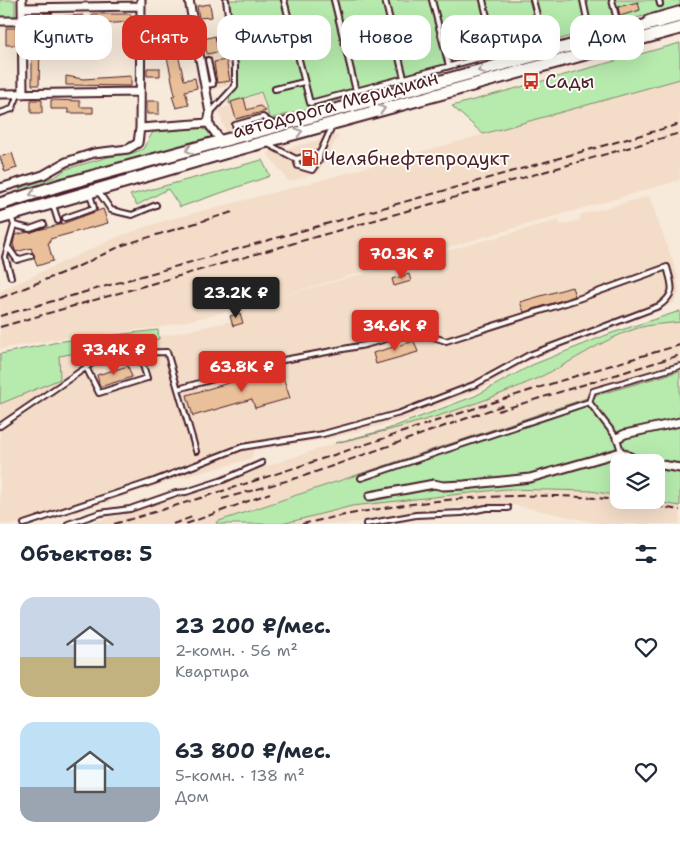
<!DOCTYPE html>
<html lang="ru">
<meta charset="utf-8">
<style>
:root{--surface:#fff;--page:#f6f6f7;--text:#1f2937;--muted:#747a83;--accent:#d93025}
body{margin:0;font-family:"Shantell Sans",sans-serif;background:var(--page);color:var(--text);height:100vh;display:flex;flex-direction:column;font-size:19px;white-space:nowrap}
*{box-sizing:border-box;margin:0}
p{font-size:16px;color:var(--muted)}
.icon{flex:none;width:28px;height:28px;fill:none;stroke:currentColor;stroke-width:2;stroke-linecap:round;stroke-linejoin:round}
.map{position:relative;height:524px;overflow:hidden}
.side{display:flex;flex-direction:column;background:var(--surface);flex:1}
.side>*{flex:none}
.top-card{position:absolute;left:15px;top:15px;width:650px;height:45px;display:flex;gap:10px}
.buttons{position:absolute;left:610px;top:454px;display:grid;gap:10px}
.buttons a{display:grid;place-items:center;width:55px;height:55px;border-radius:10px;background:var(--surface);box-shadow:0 5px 20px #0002;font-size:25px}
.price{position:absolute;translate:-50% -42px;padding:0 11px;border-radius:5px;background:var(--accent);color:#fff;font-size:16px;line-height:32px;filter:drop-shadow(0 1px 2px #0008)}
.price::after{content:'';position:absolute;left:50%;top:30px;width:15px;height:11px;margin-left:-8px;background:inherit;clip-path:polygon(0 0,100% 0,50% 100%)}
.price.on{background:#222;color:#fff}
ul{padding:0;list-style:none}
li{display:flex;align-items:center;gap:15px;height:125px;padding:0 20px}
li span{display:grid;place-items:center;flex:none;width:140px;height:100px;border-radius:15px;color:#555}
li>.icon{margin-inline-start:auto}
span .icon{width:60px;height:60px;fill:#fffc;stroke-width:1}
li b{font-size:21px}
h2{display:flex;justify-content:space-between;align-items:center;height:60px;padding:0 20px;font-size:21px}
.pill{padding:0 18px;border-radius:15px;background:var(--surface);box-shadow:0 5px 20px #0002;font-size:18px;line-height:45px}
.pill.on{background:var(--accent);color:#fff}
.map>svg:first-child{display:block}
.built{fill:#f3ddc8}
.green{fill:#b6ebad;stroke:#80856c}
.building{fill:#eac09a;stroke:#4a1f2b}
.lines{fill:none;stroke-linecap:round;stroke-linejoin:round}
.lane-casing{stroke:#4a1f2b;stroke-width:8}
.street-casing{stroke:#4a1f2b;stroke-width:11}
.primary-casing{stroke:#4a1f2b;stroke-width:15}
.lane{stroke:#fdfcf7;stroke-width:4}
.street{stroke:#fdfcf7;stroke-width:7}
.primary{stroke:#fdfcf7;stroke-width:11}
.rail{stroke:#4a1f2b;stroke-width:2;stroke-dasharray:8 4;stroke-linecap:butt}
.oneway{stroke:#ac999b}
.labels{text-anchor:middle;stroke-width:4;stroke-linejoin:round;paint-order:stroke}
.poi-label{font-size:19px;fill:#4a1f2b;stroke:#fdfcf7;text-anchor:start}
.street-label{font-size:19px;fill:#4a1f2b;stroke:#fdfcf7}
</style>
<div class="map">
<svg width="680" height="524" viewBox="0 0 680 524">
<rect width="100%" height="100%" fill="#f7eadb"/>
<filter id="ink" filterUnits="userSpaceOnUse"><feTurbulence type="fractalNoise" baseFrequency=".02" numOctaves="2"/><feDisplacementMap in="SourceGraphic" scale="10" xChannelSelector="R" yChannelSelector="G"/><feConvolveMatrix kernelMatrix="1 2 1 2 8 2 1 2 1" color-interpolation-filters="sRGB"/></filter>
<g filter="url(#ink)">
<path class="built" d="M230,49L233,69L231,86L210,90L203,55Z
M680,79V180L267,300L559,220L561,225L580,220V215L649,196L677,273L679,293L674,303L531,360L480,390L403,420L324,440L254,450L251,459L170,481L42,524H0V373L58,355L135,342L231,321L230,316L240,313L238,309L157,328L71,337L0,349V291L117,237L163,221L314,182Z
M260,94L269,123L226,133L218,110Z
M339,135L318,173L289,182L267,153Z
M680,322V371L587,398L216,521L217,524H85L134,511L335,443L387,432L469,405L541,377L604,342L636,328Z
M506,489L592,491L619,496V500H645L680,506V524H601L510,504L457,507L345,524H282L352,506Z"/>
<path class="green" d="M0,0H15V18H0Z
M223,0H680V6L270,119L261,92L229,104L233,69Z
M680,43V79L483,134L452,106Z
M201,128L212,133L209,140L21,193L19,188L55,177L66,169L108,157L133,153L143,149L153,132Z
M262,160L270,176L180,207L168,189L137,205L130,195Z
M680,311V322C666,324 649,324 635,329C601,340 573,362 540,377C475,407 404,428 335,443L385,430L475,396L532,365L609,334Z
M158,330L159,339L59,356L60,379L0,404V354L63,341Z
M680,371V506L645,500H656V462H619V496L591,491L506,489L352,506L282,524H217L216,522L587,398Z"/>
<path class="building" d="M638,2L640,10L620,16L618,7Z
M210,4L212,17L199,18L197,6Z
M44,13H52V17L83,15V26L53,27V30L39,29V16H44Z
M92,14H131V22L100,24V27L92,28Z
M6,28H16V45H6Z
M147,28H159V32L176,28L178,39L164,41L162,36H160V41H148Z
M215,36L218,52L207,54L204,39Z
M32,47H40L39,85H32Z
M178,54L184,80L195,78L197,88L185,91L189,105L176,108L172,96L175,95L167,57Z
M226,60L230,81L217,83L214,62Z
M147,68H160V76H147Z
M66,76L83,79L131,76V86L66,85Z
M244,98L247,110L260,106L266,111L236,119L231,102Z
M31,100H42V113H31Z
M51,100L80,101V107H93V113H68V109H51Z
M147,101H159V114H147Z
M12,153L17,168L5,172L0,157Z
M103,209L108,223L50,239V242L48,243L53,261L37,266L31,248L16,252L15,250L13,244L15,235L59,225Z
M409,274L411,281L394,286L392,279Z
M572,287L575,296L524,312L520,302Z
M240,313L243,323L233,326L230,316Z
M414,341L418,352L376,364L373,353Z
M128,366L132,377L100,387L97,375Z
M280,368L290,398L255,408L252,399L193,416L187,395Z"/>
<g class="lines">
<g class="lane-casing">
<path id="lane" d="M284,0L310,103L484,57
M334,0L356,91
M385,0L404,78
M432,0L449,66
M483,0L495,50
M533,0L543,38
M583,0L588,24
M612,0L616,16
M659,0L660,4
M646,22L648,18L680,9
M246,46L293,36
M205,85L213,84L208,60
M275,89L304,82
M0,113L12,109L18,95
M210,113L235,86V66L226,0
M235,125L263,117L274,125
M268,144L296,159L320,153L332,127
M296,159L298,166L312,170L319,160L320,153
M98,191L111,210L132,215L156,205
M53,205L58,221
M11,216L14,225L30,229L44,224
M65,218L94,208L90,194
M8,247L17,260L31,256
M11,277L5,257L14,225
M86,367L99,393L147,378L139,353
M589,402L593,391L680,366
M0,426L97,360L124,353L167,352L196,451
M361,478L589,402L617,438L621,452
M24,524L154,481L242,447L323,434L400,413L476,384L529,355L659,306C677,293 672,286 667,267L575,300L446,341L414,331L365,345L278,361L178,389
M68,524L100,513L130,509L176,493L186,492L223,480L262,463
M366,524L416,515L462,513L486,508H508"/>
</g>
<g class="street-casing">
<path id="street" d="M22,0L23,94
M189,0L210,113L208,123
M22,8L141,6
M0,21H23
M0,94L140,92
M140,128L208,123L221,141
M0,188L43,175L66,162L94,153L128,149L138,143L140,128L141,0
M617,438L625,434L680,422
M656,464L680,468
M370,496L434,484L443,486L464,485L530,478L621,452L634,459L651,462"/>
</g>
<g class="primary-casing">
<path id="primary" d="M0,204L61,185L680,16
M0,218L224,153L680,28"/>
</g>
<use href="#lane" class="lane"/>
<use href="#street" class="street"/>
<use href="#primary" class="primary"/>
<path class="rail" d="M0,298L79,266L123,245L236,211
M0,316L680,124
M0,327L680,133
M498,411L680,355
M222,499L304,476L504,405
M620,500L680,510
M114,524C304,469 489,399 680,345
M173,524L192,517
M186,524L270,493
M302,524C409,500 509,489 619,500"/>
</g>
<defs><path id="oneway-chevron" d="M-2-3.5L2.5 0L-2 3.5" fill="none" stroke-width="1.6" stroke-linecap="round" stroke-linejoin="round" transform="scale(1.25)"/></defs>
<g class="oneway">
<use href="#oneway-chevron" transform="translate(481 70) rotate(165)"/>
<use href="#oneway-chevron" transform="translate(382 109) rotate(-15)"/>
<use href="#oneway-chevron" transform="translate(299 132) rotate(-15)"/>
<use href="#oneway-chevron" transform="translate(189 150) rotate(164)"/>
<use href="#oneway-chevron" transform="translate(33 194) rotate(163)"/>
</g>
</g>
<defs>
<g id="bus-bare" transform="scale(1.35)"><path d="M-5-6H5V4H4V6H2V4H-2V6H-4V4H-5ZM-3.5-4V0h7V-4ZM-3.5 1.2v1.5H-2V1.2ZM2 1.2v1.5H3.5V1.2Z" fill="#c8321e" stroke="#fdfcf7" stroke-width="2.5" paint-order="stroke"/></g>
<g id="fuel-bare" transform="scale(1.35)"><path d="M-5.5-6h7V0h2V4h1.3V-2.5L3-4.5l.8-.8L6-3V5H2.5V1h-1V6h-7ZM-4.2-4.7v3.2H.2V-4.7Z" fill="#c8321e" stroke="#fdfcf7" stroke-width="2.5" paint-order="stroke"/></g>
</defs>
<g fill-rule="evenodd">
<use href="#bus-bare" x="531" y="81"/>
<use href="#fuel-bare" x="310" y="158"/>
</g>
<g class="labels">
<g class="poi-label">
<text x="545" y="88">Сады</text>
<text x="324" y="165">Челябнефтепродукт</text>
</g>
<g class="street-label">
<text transform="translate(335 104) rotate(-15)" y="7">автодорога Меридиан</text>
</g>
</g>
</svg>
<div class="buttons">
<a><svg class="icon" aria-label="layers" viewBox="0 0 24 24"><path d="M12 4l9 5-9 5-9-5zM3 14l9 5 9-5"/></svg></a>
</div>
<b class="price" style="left:402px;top:280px">70.3K ₽</b>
<b class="price on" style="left:236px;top:319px">23.2K ₽</b>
<b class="price" style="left:395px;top:352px">34.6K ₽</b>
<b class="price" style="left:114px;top:376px">73.4K ₽</b>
<b class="price" style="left:242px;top:393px">63.8K ₽</b>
<div class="top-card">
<a class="pill">Купить</a>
<a class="pill on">Снять</a>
<a class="pill">Фильтры</a>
<a class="pill">Новое</a>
<a class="pill">Квартира</a>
<a class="pill">Дом</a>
</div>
</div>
<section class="side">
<h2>Объектов: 5<svg class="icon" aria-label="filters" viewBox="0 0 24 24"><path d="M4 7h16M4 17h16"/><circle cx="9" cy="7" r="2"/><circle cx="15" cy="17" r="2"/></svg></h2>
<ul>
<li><span style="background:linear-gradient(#c9d6e8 60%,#c2b280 0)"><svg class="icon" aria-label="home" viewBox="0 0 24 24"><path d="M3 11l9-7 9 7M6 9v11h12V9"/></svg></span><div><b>23 200 ₽/мес.</b><p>2-комн. · 56 m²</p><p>Квартира</p></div><svg class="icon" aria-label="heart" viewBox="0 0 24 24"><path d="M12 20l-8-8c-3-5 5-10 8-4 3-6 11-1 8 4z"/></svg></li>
<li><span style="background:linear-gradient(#bfe0f5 65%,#9aa5b1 0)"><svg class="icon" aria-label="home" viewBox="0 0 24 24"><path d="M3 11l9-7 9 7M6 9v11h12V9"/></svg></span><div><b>63 800 ₽/мес.</b><p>5-комн. · 138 m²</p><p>Дом</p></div><svg class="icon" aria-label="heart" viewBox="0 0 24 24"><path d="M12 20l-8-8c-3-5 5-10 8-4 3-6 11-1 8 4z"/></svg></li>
</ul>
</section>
